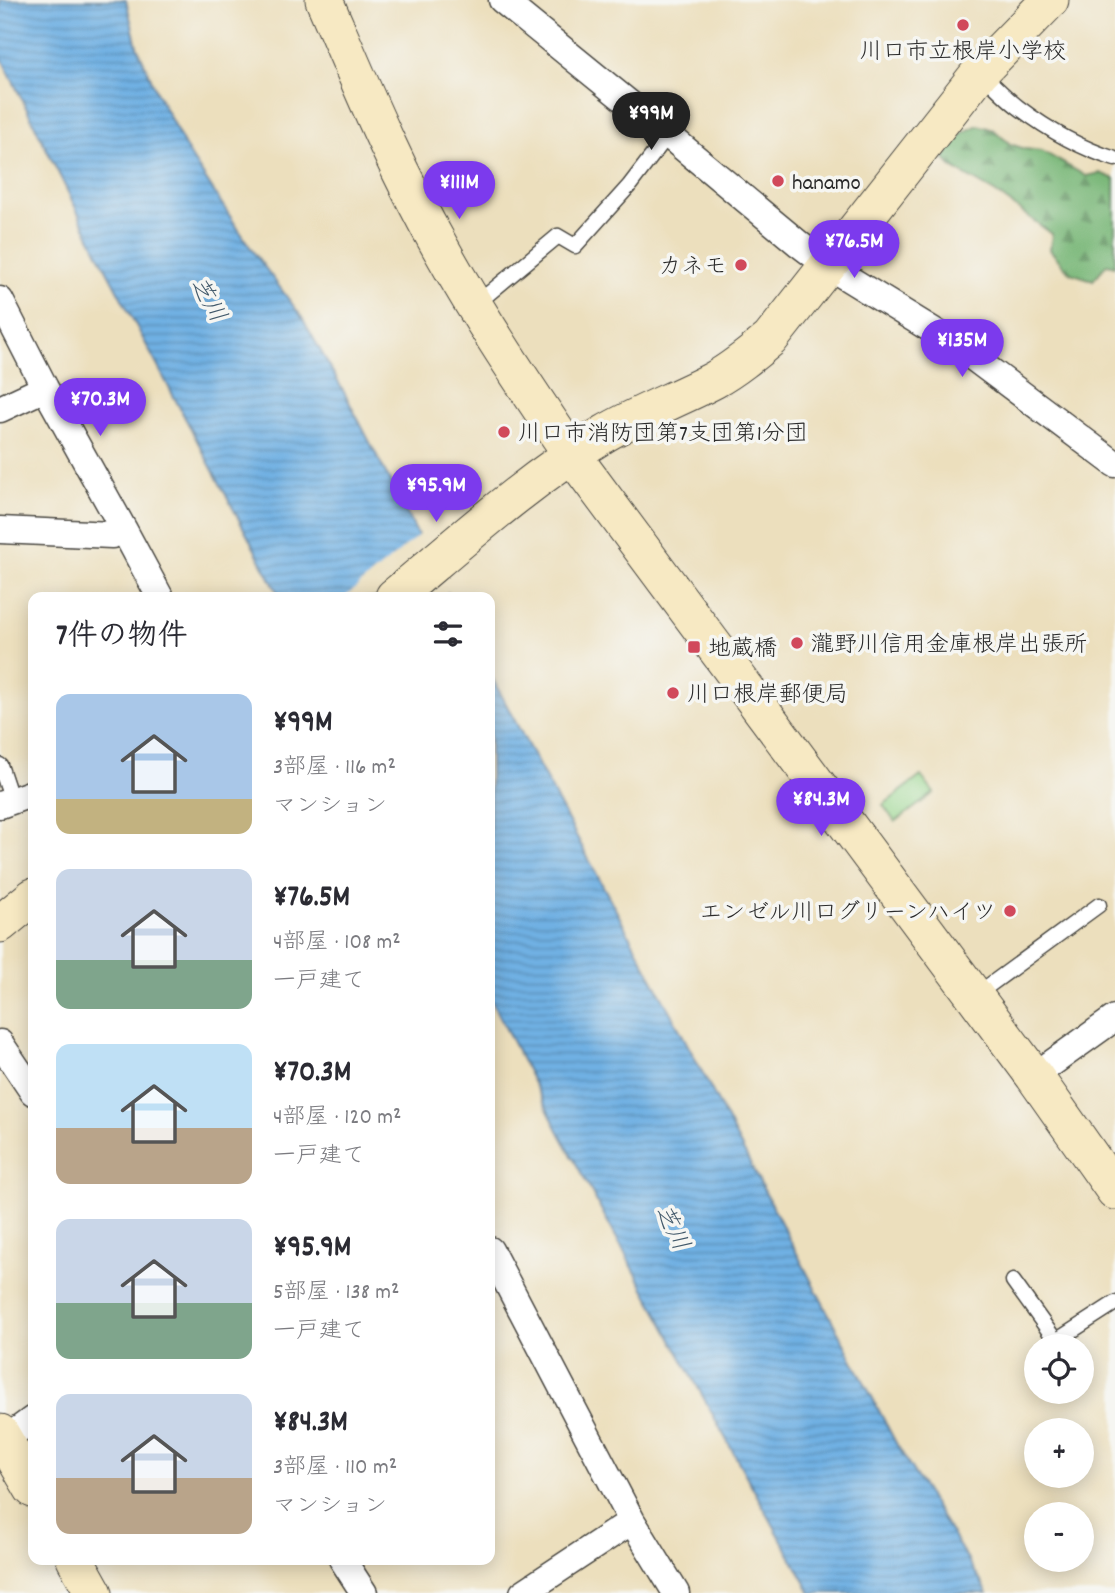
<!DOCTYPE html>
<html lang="ja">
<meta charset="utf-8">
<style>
:root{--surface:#fff;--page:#f7f7f7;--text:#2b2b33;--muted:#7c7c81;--accent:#7c3aed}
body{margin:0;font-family:Dekko,"Klee One",sans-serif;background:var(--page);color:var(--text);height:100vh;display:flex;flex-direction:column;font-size:26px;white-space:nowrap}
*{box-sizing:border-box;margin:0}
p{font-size:23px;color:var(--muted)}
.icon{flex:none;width:38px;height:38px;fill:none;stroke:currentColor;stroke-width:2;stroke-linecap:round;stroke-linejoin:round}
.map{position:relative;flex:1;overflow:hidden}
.side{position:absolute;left:28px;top:592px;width:467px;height:973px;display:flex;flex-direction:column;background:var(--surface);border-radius:14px;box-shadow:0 4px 18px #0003}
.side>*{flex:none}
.fabs{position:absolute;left:1024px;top:1334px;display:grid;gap:14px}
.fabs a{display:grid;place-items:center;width:70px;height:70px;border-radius:50%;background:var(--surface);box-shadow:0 4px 18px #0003;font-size:35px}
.price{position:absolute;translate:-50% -60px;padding:0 16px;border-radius:24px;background:var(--accent);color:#fff;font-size:23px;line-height:46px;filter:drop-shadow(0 2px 4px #0008)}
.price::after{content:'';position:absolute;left:50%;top:42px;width:21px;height:16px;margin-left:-10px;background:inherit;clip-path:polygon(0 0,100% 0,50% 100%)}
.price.active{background:#222;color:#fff}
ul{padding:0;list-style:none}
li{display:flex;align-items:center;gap:21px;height:175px;padding:0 28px}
li span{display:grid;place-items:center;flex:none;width:196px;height:140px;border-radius:14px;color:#555}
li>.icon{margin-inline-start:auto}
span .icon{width:84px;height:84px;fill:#fffc;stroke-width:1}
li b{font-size:30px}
h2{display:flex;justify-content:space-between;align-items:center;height:84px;padding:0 28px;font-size:30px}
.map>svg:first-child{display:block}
.forest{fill:url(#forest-firs);stroke:#527152;stroke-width:2}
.park{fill:#97d68c;stroke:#61805c;stroke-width:2}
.water{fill:url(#water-rules);stroke:#4d6e87;stroke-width:2}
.pier{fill:#ecdfbd}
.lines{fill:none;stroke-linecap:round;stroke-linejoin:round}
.lane-casing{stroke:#484641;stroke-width:17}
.street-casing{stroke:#484641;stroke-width:29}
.secondary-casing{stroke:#484641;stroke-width:39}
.lane{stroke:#fff;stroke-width:14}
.street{stroke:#fff;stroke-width:26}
.secondary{stroke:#f7e9c3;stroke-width:37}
.poi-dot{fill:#d1495b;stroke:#f6f6f2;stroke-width:2.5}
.labels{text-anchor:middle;stroke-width:7;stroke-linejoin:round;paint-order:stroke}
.poi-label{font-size:23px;fill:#2b2b2b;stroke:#f6f6f2;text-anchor:start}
.water-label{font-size:24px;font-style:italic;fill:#435a6b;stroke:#f6f6f2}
</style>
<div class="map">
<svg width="1115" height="1593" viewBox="0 0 1115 1593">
<defs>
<pattern id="forest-firs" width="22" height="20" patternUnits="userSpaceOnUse" patternTransform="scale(1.75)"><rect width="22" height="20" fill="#79b778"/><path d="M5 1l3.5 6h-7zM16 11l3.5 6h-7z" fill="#639563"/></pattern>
<pattern id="water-rules" width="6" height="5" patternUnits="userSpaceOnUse" patternTransform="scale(1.75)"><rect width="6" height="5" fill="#6fb0e3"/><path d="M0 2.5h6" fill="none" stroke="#5b8fb8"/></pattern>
</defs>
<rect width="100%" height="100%" fill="#f6f6f2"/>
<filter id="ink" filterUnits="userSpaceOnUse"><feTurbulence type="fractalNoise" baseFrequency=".0143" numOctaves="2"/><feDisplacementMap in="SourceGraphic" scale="14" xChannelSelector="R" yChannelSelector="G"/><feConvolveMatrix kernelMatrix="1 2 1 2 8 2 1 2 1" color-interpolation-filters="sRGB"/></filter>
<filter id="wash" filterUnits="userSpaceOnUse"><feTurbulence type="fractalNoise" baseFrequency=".00686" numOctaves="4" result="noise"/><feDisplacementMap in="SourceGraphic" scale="28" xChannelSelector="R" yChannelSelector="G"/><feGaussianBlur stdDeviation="1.57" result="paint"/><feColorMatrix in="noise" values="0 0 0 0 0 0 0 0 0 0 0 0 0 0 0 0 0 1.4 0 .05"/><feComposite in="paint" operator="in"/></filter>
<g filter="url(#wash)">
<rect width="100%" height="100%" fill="#ecdfbd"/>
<path class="forest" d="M978,125L994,130L1010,144L1025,149L1042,151L1086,176L1100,173L1115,179V266L1107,264L1093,280L1070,273L1050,250L1052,234L996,193L953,168L944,158L962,133Z"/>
<path class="park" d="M921,776L934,793L895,822L883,805Z"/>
<path class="water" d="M0,0H126L137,46L157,93L188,152L252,250L301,316L345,394L450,597H280L104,265L0,55Z
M490,674L707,1081L897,1445L988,1593H811L738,1461L560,1134L490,998Z"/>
<path class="pier" d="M420,534L450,590L441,597H345Z"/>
</g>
<g filter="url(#ink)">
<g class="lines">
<g class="lane-casing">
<path id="lane" d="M981,73C993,84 1005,97 1018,107C1047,129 1080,148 1115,159
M475,305L558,236L575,246L629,186L668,135
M0,765L12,801
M976,995L1099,905
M1013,1281L1056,1341L1115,1303"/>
</g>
<g class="street-casing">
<path id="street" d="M502,0L668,135L799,244L828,266L955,344L1115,464
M0,300L45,388L124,530L160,597
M0,409L45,388
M0,530L112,535L124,530
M0,805L33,793
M0,1043L33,1092
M1034,1076L1115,1018
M490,1250L632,1521L676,1593
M0,1443L33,1419
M342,1559L364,1593
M523,1593L632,1521"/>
</g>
<g class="secondary-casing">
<path id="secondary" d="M324,0C360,83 395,168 440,247C480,319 526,387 572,455L1034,1076L1115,1191
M394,597C462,540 528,480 604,434C639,413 678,399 714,380C734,369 752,354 770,339L980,72L1050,0
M0,924L33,897
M0,1433L33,1489
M75,1559L94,1593"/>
</g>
<use href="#lane" class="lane"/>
<use href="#street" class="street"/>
<use href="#secondary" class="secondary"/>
</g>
</g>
<g class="poi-dot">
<circle cx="963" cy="25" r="7"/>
<circle cx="778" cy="181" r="7"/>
<circle cx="741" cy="265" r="7"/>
<circle cx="504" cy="432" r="7"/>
<circle cx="797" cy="643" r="7"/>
<rect x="687" y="640" width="14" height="14" rx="3.5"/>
<circle cx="673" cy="693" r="7"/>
<circle cx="1010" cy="911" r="7"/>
</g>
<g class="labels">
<g class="poi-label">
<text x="963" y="58" text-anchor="middle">川口市立根岸小学校</text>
<text x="792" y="189">hanamo</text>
<text x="727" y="273" text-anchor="end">カネモ</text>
<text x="518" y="440">川口市消防団第7支団第1分団</text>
<text x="811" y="651">瀧野川信用金庫根岸出張所</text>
<text x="708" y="655">地蔵橋</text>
<text x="687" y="701">川口根岸郵便局</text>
<text x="996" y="919" text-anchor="end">エンゼル川口グリーンハイツ</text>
</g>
<g class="water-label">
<text transform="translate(209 299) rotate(60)" y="8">芝川</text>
<text transform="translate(673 1227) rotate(63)" y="8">芝川</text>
</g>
</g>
</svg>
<div class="fabs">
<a><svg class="icon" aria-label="locate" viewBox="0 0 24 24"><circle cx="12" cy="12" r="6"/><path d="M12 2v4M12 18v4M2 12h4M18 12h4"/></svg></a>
<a>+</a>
<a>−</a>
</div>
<b class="price active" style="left:651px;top:152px">¥99M</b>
<b class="price" style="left:459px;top:221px">¥111M</b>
<b class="price" style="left:854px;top:280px">¥76.5M</b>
<b class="price" style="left:962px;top:379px">¥135M</b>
<b class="price" style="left:100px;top:438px">¥70.3M</b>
<b class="price" style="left:436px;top:524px">¥95.9M</b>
<b class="price" style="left:821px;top:838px">¥84.3M</b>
<section class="side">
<h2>7件の物件<svg class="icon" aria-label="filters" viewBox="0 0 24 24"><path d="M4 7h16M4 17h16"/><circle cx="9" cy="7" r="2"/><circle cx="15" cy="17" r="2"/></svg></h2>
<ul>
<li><span style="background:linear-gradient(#a9c7e8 75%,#c2b280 0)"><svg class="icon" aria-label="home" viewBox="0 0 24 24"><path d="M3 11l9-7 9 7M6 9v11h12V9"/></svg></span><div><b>¥99M</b><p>3部屋 · 116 m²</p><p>マンション</p></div></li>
<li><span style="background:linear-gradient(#c9d6e8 65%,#7fa58c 0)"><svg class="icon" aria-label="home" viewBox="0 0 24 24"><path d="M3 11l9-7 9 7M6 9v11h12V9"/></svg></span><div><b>¥76.5M</b><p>4部屋 · 108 m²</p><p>一戸建て</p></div></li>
<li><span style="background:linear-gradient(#bfe0f5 60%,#b9a48a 0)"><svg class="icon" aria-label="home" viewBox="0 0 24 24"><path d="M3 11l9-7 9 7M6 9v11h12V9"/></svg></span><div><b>¥70.3M</b><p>4部屋 · 120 m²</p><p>一戸建て</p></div></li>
<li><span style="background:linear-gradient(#c9d6e8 60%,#7fa58c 0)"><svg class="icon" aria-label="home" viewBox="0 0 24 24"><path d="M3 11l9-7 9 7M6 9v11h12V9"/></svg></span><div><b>¥95.9M</b><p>5部屋 · 138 m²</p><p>一戸建て</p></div></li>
<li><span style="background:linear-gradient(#c9d6e8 60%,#b9a48a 0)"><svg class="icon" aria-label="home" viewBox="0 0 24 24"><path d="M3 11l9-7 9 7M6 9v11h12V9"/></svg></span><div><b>¥84.3M</b><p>3部屋 · 110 m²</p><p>マンション</p></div></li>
</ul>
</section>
</div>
